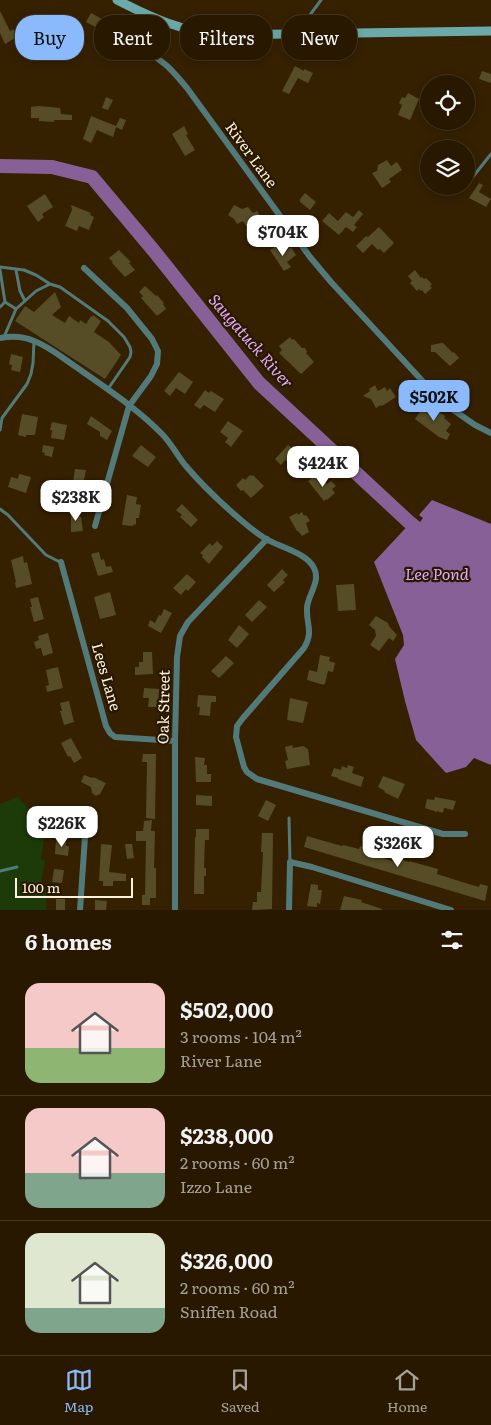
<!DOCTYPE html>
<meta charset="utf-8">
<style>
:root{--surface:#281800;--page:#34250f;--text:#f1f3f6;--muted:#a5a099;--line:#443722;--accent:#8abafc}
body{margin:0;font-family:Literata,serif;background:var(--page);color:var(--text);height:100vh;display:flex;flex-direction:column;font-size:19px;white-space:nowrap}
*{box-sizing:border-box;margin:0}
p{font-size:16px;color:var(--muted)}
.icon{flex:none;width:28px;height:28px;fill:none;stroke:currentColor;stroke-width:2;stroke-linecap:round;stroke-linejoin:round}
.map{position:relative;height:910px;overflow:hidden}
.panel{display:flex;flex-direction:column;background:var(--surface);flex:1}
.panel>*{flex:none}
.hud{position:absolute;left:15px;top:15px;width:461px;height:45px;display:flex;gap:10px}
.fabs{position:absolute;left:420px;top:75px;display:grid;gap:10px}
.fabs a{display:grid;place-items:center;width:55px;height:55px;border-radius:50%;background:var(--surface);box-shadow:0 2px 8px #0003,0 0 0 1px var(--line);font-size:25px}
.scale{position:absolute;left:15px;bottom:12px;width:118px;box-sizing:border-box;padding-left:5px;border:2px solid #fff1de;border-top:0;font-size:14px;line-height:18px;white-space:nowrap;color:#fff1de;-webkit-text-stroke:4px #281800;paint-order:stroke}
.price{position:absolute;translate:-50% -42px;padding:0 11px;border-radius:10px;background:#fff;color:#222;font-size:16px;line-height:32px;filter:drop-shadow(0 1px 2px #0008)}
.price::after{content:'';position:absolute;left:50%;top:30px;width:15px;height:11px;margin-left:-8px;background:inherit;clip-path:polygon(0 0,100% 0,50% 100%)}
.price.active{background:var(--accent);color:#111}
ul{padding:0;list-style:none}
li{display:flex;align-items:center;gap:15px;height:125px;padding:0 25px}
li+li{border-top:1px solid var(--line)}
li span{display:grid;place-items:center;flex:none;width:140px;height:100px;border-radius:15px;color:#555}
li>.icon{margin-inline-start:auto}
span .icon{width:60px;height:60px;fill:#fffc;stroke-width:1}
li b{font-size:21px}
h2{display:flex;justify-content:space-between;align-items:center;height:60px;padding:0 25px;font-size:21px}
.chip{padding:0 18px;border-radius:20px;background:var(--surface);box-shadow:0 2px 8px #0003,0 0 0 1px var(--line);font-size:18px;line-height:45px}
.chip.active{background:var(--accent);color:#111}
.menu{display:flex;justify-content:space-around;align-items:center;height:70px;border-top:1px solid var(--line);background:var(--surface);font-size:14px;color:var(--muted)}
.menu a{display:grid;justify-items:center;gap:2px}
.menu .active{color:var(--accent)}
.map>svg:first-child{display:block}
.green{fill:#1c3b09}
.water{fill:#886098}
.lines{fill:none;stroke-linecap:round;stroke-linejoin:round}
.river{stroke:#886098;stroke-width:14}
.building{fill:#564d26}
.service{stroke:#537a7a;stroke-width:3}
.minor{stroke:#537a7a;stroke-width:6}
.secondary{stroke:#6baaab;stroke-width:9}
.labels{text-anchor:middle;stroke-width:4.5;stroke-linejoin:round;paint-order:stroke}
.street-label{font-size:15px;fill:#fff1de;stroke:#281800}
.water-label{font-size:16px;font-style:italic;fill:#e4aafa;stroke:#281800}
</style>
<div class="map">
<svg width="491" height="910" viewBox="0 0 491 910">
<rect width="100%" height="100%" fill="#352000"/>
<path class="green" d="M18,797L46,827L41,859L45,861L40,889H47L46,910H0V804Z"/>
<path class="water" d="M432,500L491,524V765L474,758L466,767L446,773L416,740L405,701L395,659L404,645L403,635L374,562L415,518L420,522L423,518L419,515Z"/>
<g class="lines">
<path class="river" d="M0,166L52,167L92,177L154,251L259,383L423,535"/>
</g>
<path class="building" d="M0,11L10,31L13,29L17,37L5,44L0,33Z
M91,13L113,25L108,34L86,22Z
M295,66L304,71V69L313,73L308,83L298,78L289,94L282,91Z
M482,71L491,74V83L479,79Z
M408,93L419,99L410,120L398,115L402,105L399,103L402,97L405,98Z
M106,97L113,100L108,110L102,108Z
M39,106L60,108L61,114L72,115V120H54V122L39,121V118H31V107Z
M91,116L116,126L120,118L126,120L122,130L116,127L113,137L97,130L91,143L83,139Z
M184,126L188,134L186,135L195,150L185,156L172,134Z
M387,160L391,166L397,162L402,170L389,179L391,182L382,188L372,173L377,171L378,165Z
M479,183L483,185L479,192L491,199L486,207L469,198Z
M305,193L316,202L310,210L300,202V199Z
M45,194L53,207L42,214L44,217L38,222L27,206Z
M71,205L91,213L90,215L94,217L89,230L79,226L77,231L65,226L72,210Z
M234,205L242,209L248,207L253,213L257,211L261,217L246,226L243,221L237,224L234,219L228,215Z
M359,210L363,214L354,225L357,227L353,232L346,227L339,235L322,221L329,213L338,221L346,212L353,217Z
M379,227L394,243L384,253L380,249L378,250L372,244L363,253L356,246L366,236L368,237Z
M276,246L278,249L282,247L285,252L291,247L296,255L287,262L291,267L284,271L270,250Z
M119,250L131,262L129,263L135,270L125,277L112,263L113,262L109,258Z
M415,270L421,278L422,277L424,279L426,278L432,284L430,286L432,288L425,294L422,290L421,291L419,289L417,291L410,283L412,281L408,276Z
M145,286L156,296L157,295L164,303L163,304L166,309L157,316L141,298L143,296L139,292Z
M55,292L61,307L52,315L65,323L69,316L79,323L80,320L86,324L91,316L92,317L93,315L101,321L94,332L109,342L121,355L105,379L15,321L25,306L34,312Z
M290,337L292,340L294,339L302,348H305L307,352L306,353L314,362L301,374L279,353L282,350L279,346Z
M441,343H443L453,353L454,352L459,358L450,366L435,352H431V345Z
M11,354L23,357L20,372L11,370L12,365L9,364Z
M179,372L193,382L185,394L176,388L170,396L164,391Z
M375,385L378,391L385,387L387,391L390,388L396,397L382,406L381,405L376,408L371,399L363,396L370,391L369,389Z
M205,390L209,393L211,391L224,399L215,412L204,405L200,409L194,405Z
M423,407L430,412L433,408L445,416L444,418L451,424L446,431L450,434L447,440L439,437L415,419Z
M22,414L38,417L35,435H26V437L18,435Z
M91,416L112,431L107,440L100,436V432L87,424Z
M228,421L243,431L231,447L225,442L228,438L220,432Z
M52,422L67,425L64,440L51,438L52,430H50Z
M43,445L54,447L52,457L44,455L45,453L42,452Z
M141,445L156,457L148,467L132,456Z
M288,445L303,457L293,467L285,460L281,465L275,459Z
M75,469L86,470L82,490L72,489Z
M19,474L31,477L26,493L8,487L11,477L18,479Z
M250,475L252,476L253,475L264,486L251,498L243,490L241,491L236,485L243,478L245,480Z
M315,475L321,482L323,480L327,484L331,481L336,486L332,489L335,493L327,500L326,499L324,501L308,481Z
M127,495L137,497L136,504L141,505L139,518H136V525L134,524L133,526L122,525Z
M182,504L198,520L191,527L180,517L182,515L176,510Z
M71,511H77L78,516L81,517L83,531L71,532Z
M302,512L304,516L306,515L310,521L306,523L309,532L302,536L298,531H297L289,517L297,513L298,515Z
M217,541L223,547L209,564L202,557L203,555L200,553L210,543L212,546Z
M99,552L101,560L104,559L106,567L111,566L113,572L98,576L91,554Z
M23,556L24,563L27,562L32,584L16,588L15,582H16L11,560Z
M282,569L288,575L283,580L285,582L274,592L267,585Z
M187,574L196,582L188,591L186,589L181,595L173,588Z
M354,584L356,610L338,611L336,585Z
M110,592L116,615L100,619L94,597Z
M38,597L44,619L34,622L30,607H32L30,599Z
M259,600L267,607L252,622L245,615Z
M164,609L172,613L161,633L148,626L150,620L155,623L159,615L161,616Z
M376,616L388,623L389,626L397,635L393,641L389,638L379,651L370,645L376,636L375,630L369,625Z
M239,625L249,634L237,648L228,640Z
M48,633L53,653L43,656L41,648L36,649L34,642L39,640L38,636Z
M143,652H152L153,674L135,675V667H139V662H143Z
M320,655L330,657L329,661L335,663L333,672L328,671L325,684H324V685L307,680L309,670L317,672Z
M226,656L234,663L219,678L211,671Z
M58,667L63,688L47,692L46,686L49,685L46,670Z
M144,688L159,689L158,707H148L149,698H143Z
M198,695L216,696V702H211L210,716L199,715L200,707H197Z
M290,698L308,702L303,723L287,720Z
M69,701L74,722L64,725L60,711H62L60,703Z
M71,738L82,758L74,763L70,756L68,757L61,743Z
M292,745L293,748L303,746L308,749L310,765L287,769L285,761L288,760L285,747Z
M143,754H156L155,819L146,818L147,762H142Z
M195,757L205,758L204,765H207V774H211V782H196Z
M348,765L354,767L352,773L364,777L361,787L338,779V778L331,776L334,768L341,770L342,766L347,768Z
M84,775L92,778L93,777L106,783L100,794L96,796L92,793L91,787L81,782Z
M383,776L405,784L398,799L384,792L385,791L378,787Z
M196,795L212,796V806L196,805Z
M435,797L456,801L453,810L444,808L443,813L437,811V812L425,808L427,799L434,800Z
M266,800L276,805L268,821L258,816Z
M152,820L151,831H155L154,868H156V898H150V905H142V895H145L146,841H136V831H143L144,821Z
M196,829H209V840H205L204,868H206V876H204V894H194V891L195,837H196Z
M262,833H273L272,909L252,910L253,902H257V892H261V891L263,852H261Z
M307,836L342,846L343,845L359,849L360,846L368,849L367,853L389,860L398,863L400,859L409,862V861L438,869L437,874L462,882L479,887L480,884L488,886L485,901L304,847Z
M56,839L66,840V846H69L68,856L55,854Z
M101,844L112,845L109,872L126,874V881H113V886H103V881H99Z
M125,844H132L134,858L127,859Z
M54,869L64,870L62,883L52,882Z
M311,884L318,885V890H322L320,904L317,903V907L307,906Z
M344,896L362,900L361,902L382,909V910H340Z
M56,899H65V910H56Z
M95,900L107,901L106,910H95Z"/>
<g class="lines">
<path class="service" d="M304,32V23L321,0
M466,181H469L472,178L491,154
M0,267L24,270L36,275L50,284L60,287L108,321L124,337L130,347L131,352L130,357L108,389
M0,270L5,302L0,307
M16,270L20,291L25,301
M5,302L16,309
M4,337L16,309L36,291L50,284
M0,430L2,418L27,384L31,374L33,363L34,341
M0,509L8,515L46,555L60,562
M289,818L290,862
M0,871L17,867"/>
<path class="minor" d="M139,11C129,40 146,49 166,65C174,72 180,80 187,88L310,257L331,282L428,387L452,409L475,425L491,433
M84,268L127,308L152,339L158,351L157,364L151,376L129,406L95,526
M0,338C11,336 23,336 34,341C50,347 64,359 79,369C107,389 138,409 162,434C171,443 177,455 185,465C202,485 222,504 242,521C249,527 258,534 266,539C280,547 307,553 314,568C321,582 308,594 307,608C306,624 314,632 304,648L243,718L237,726L236,737L244,767L247,772L257,779L443,834H465
M61,562L106,726L110,733L115,737L175,741
M80,910L85,837
M175,910V741L177,657L180,636L188,622L206,603L267,539
M289,910L290,862L312,867L451,910"/>
<path class="secondary" d="M117,0C152,18 183,32 223,35L491,31"/>
</g>
<g class="labels">
<g class="street-label">
<text transform="translate(251 155) rotate(54)" y="5">River Lane</text>
<text transform="translate(106 677) rotate(74)" y="5">Lees Lane</text>
<text transform="translate(164 707) rotate(-89)" y="5">Oak Street</text>
</g>
<g class="water-label">
<text transform="translate(251 341) rotate(49)" y="6">Saugatuck River</text>
<text x="437" y="580">Lee Pond</text>
</g>
</g>
</svg>
<div class="fabs">
<a><svg class="icon" aria-label="locate" viewBox="0 0 24 24"><circle cx="12" cy="12" r="6"/><path d="M12 2v4M12 18v4M2 12h4M18 12h4"/></svg></a>
<a><svg class="icon" aria-label="layers" viewBox="0 0 24 24"><path d="M12 4l9 5-9 5-9-5zM3 14l9 5 9-5"/></svg></a>
</div>
<div class="scale">100 m</div>
<b class="price" style="left:283px;top:257px">$704K</b>
<b class="price active" style="left:434px;top:422px">$502K</b>
<b class="price" style="left:323px;top:488px">$424K</b>
<b class="price" style="left:76px;top:522px">$238K</b>
<b class="price" style="left:62px;top:848px">$226K</b>
<b class="price" style="left:398px;top:868px">$326K</b>
<div class="hud">
<a class="chip active">Buy</a>
<a class="chip">Rent</a>
<a class="chip">Filters</a>
<a class="chip">New</a>
</div>
</div>
<section class="panel">
<h2>6 homes<svg class="icon" aria-label="filters" viewBox="0 0 24 24"><path d="M4 7h16M4 17h16"/><circle cx="9" cy="7" r="2"/><circle cx="15" cy="17" r="2"/></svg></h2>
<ul>
<li><span style="background:linear-gradient(#f6c9c9 65%,#8fb573 0)"><svg class="icon" aria-label="home" viewBox="0 0 24 24"><path d="M3 11l9-7 9 7M6 9v11h12V9"/></svg></span><div><b>$502,000</b><p>3 rooms · 104 m²</p><p>River Lane</p></div></li>
<li><span style="background:linear-gradient(#f6c9c9 65%,#7fa58c 0)"><svg class="icon" aria-label="home" viewBox="0 0 24 24"><path d="M3 11l9-7 9 7M6 9v11h12V9"/></svg></span><div><b>$238,000</b><p>2 rooms · 60 m²</p><p>Izzo Lane</p></div></li>
<li><span style="background:linear-gradient(#dfe7d0 75%,#7fa58c 0)"><svg class="icon" aria-label="home" viewBox="0 0 24 24"><path d="M3 11l9-7 9 7M6 9v11h12V9"/></svg></span><div><b>$326,000</b><p>2 rooms · 60 m²</p><p>Sniffen Road</p></div></li>
</ul>
</section>
<nav class="menu">
<a class="active"><svg class="icon" aria-label="map" viewBox="0 0 24 24"><path d="M3 6l6-2 6 2 6-2v14l-6 2-6-2-6 2zM9 4v14M15 6v14"/></svg>Map</a>
<a><svg class="icon" aria-label="saved" viewBox="0 0 24 24"><path d="M7 4h10v16l-5-4-5 4z"/></svg>Saved</a>
<a><svg class="icon" aria-label="home" viewBox="0 0 24 24"><path d="M3 11l9-7 9 7M6 9v11h12V9"/></svg>Home</a>
</nav>
